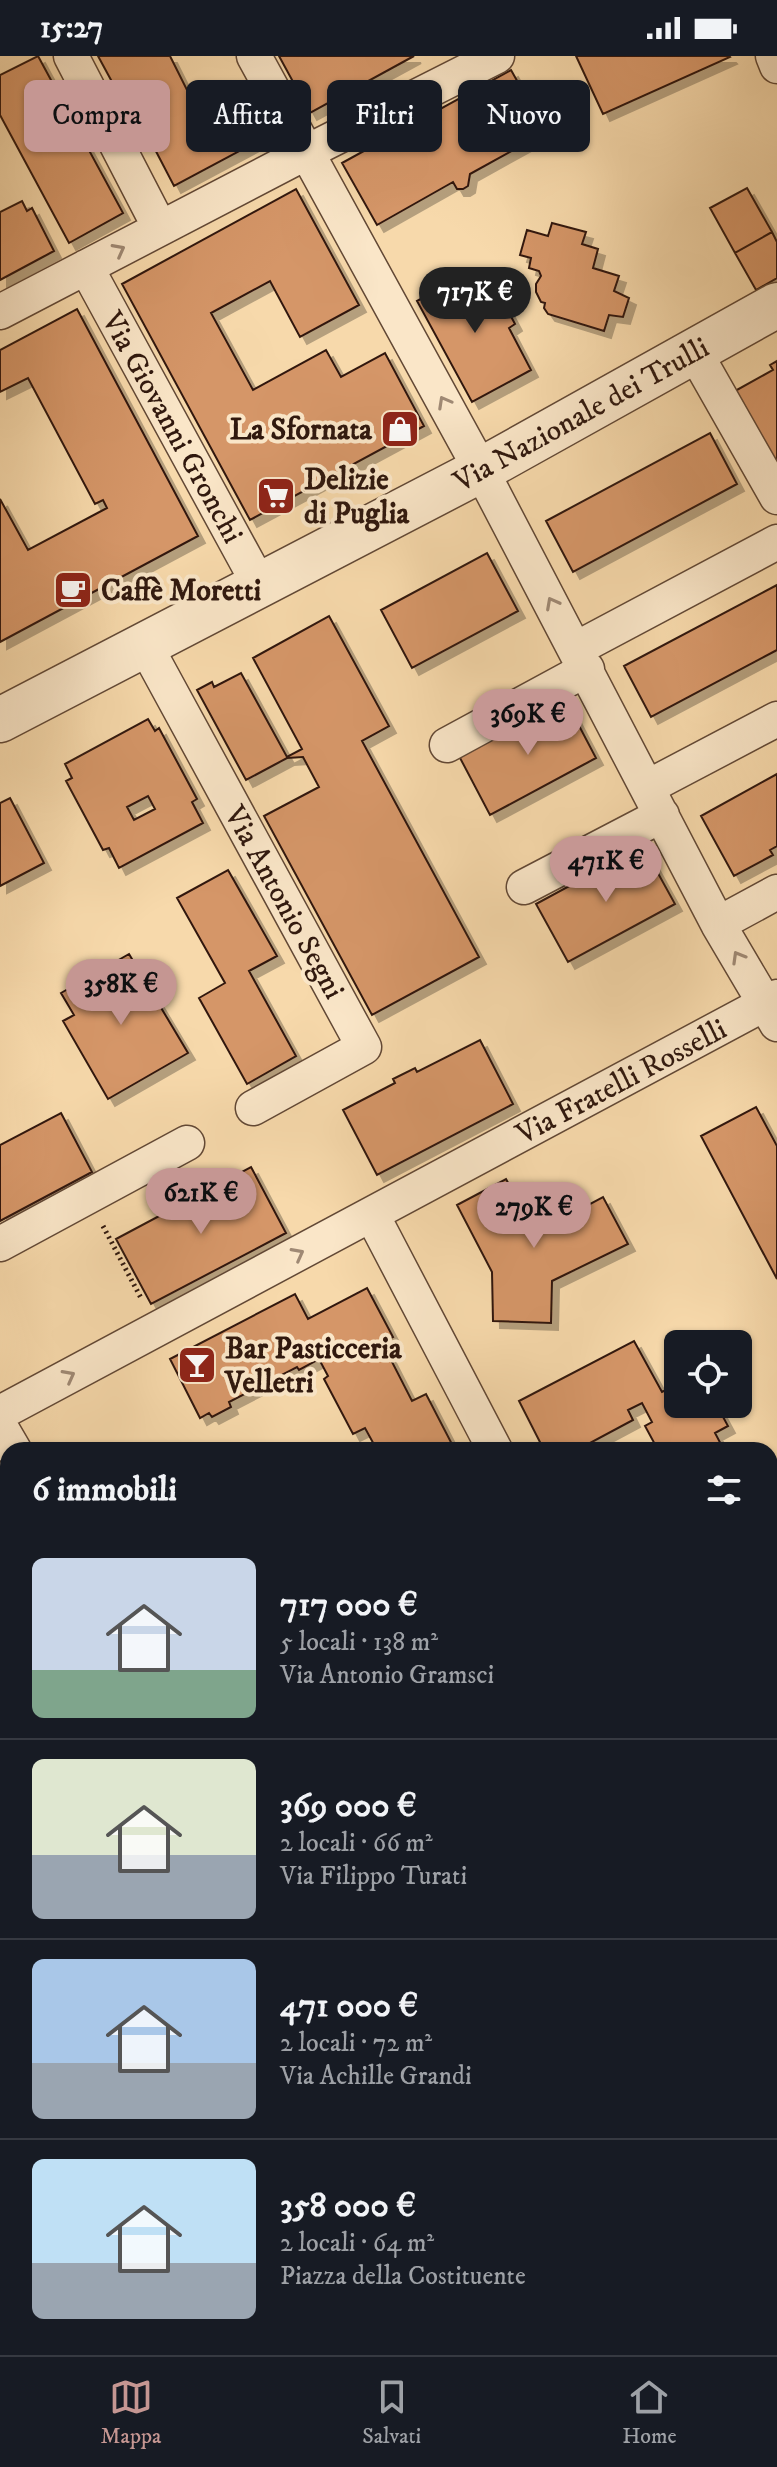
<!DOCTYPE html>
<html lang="it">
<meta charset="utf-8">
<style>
:root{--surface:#171b24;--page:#242831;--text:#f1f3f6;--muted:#9ea1a6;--line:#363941;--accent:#c59692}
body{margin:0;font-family:"IM FELL DW Pica",serif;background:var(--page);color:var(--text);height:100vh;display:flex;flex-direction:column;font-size:30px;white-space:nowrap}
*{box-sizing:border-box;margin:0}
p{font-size:26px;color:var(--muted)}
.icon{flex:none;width:44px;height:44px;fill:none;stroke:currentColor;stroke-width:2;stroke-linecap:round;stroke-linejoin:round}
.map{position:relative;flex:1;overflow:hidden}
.side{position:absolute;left:0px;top:1386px;width:778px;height:914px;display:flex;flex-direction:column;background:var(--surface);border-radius:24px 24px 0 0;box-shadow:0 2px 6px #0004}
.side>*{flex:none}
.hud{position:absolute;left:24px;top:24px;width:730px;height:72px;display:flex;gap:16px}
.fabs{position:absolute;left:664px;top:1274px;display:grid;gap:16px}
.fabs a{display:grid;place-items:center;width:88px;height:88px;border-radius:12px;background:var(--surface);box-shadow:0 2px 6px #0004;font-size:40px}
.price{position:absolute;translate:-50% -68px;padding:0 18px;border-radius:28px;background:var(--accent);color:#111;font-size:26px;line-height:52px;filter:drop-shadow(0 2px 4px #0008)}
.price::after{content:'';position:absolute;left:50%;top:48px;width:24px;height:18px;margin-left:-12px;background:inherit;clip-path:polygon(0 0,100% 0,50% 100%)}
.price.selected{background:#222;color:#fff}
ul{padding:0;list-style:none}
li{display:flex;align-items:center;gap:24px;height:200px;padding:0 32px}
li+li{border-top:2px solid var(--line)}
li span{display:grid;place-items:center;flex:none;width:224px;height:160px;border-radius:12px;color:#555}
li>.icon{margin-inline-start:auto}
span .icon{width:96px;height:96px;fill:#fffc;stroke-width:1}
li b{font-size:34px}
h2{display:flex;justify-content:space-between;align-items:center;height:96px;padding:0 32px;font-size:34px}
.pill{padding:0 28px;border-radius:12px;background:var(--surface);box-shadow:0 2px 6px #0004;font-size:28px;line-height:72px}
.pill.selected{background:var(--accent);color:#111}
.status{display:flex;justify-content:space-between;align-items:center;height:56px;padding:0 40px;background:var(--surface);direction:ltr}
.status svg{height:22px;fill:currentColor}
.dock{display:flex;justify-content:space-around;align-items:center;height:112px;border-top:2px solid var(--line);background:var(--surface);font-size:22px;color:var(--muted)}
.dock a{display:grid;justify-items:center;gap:4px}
.dock .selected{color:var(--accent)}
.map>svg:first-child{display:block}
.building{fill:#d59668;stroke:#30180e;stroke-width:2;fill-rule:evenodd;filter:url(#shadow)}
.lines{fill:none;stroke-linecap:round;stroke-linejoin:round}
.minor-casing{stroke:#624835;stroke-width:37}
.tertiary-casing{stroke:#624835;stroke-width:47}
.path{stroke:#30180e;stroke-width:5;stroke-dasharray:2 4;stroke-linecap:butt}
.minor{stroke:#fae6c8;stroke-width:34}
.tertiary{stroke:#fae6c8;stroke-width:44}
.oneway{stroke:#9f8974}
.labels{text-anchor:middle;stroke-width:8;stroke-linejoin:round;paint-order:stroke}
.street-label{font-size:30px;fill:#30180e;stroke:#fae6c8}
.poi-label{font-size:30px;font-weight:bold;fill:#30180e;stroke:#fae6c8;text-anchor:start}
</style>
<div class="status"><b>15:27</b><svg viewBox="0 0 49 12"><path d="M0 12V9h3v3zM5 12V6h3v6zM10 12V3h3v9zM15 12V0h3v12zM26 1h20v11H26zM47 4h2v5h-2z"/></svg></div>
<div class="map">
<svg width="777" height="2299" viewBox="0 0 777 2299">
<defs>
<filter id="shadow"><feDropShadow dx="7" dy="7" stdDeviation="0" flood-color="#0004"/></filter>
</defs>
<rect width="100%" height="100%" fill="#f7d9ab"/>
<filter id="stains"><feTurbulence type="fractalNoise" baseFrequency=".0025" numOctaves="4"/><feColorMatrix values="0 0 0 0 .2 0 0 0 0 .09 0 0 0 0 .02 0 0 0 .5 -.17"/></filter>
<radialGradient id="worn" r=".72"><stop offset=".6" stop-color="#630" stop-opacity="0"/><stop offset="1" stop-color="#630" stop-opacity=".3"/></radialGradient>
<path class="building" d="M38,0L123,157L69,187L0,59V19Z
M98,0H170L200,60L249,34L273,77L174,130L148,80L143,83Z
M279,0H414L310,57Z
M576,0H729L730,1L603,58Z
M511,14L546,76L470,118L468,130L463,133H457L453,126L377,169L342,107Z
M747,132L772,176L735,197L710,152Z
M296,133L359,249L300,281L270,225L211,257L253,334L326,294L341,321L385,297L424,370L250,464L122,228Z
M22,145L27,155L32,152L54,195L0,224V156Z
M552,167L586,176L582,188L598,193L593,212L619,220L614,235L629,242L623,261L609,259L604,275L548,258L544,252L545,247L541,246L536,236V228L541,220L539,215L529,212L531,202L520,199L527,174L548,180Z
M772,176L777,186V222L756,234L735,197Z
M476,213L499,254L506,251L515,268L509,272L531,314L472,346L417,245Z
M77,253L198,480L0,586V443L28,494L107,452L103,444L95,448L28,322L0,336V294Z
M777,305V420L735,335L773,314L770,309Z
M710,377L737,428L573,516L546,465Z
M487,497L518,555L412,612L381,554Z
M777,529V594L651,661L624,610Z
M329,560L389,670L362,685L479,901L372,959L264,760L319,731L303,701L287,702L246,724L197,634L212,626L214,631L241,617L287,701L302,693L253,602Z
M565,643L596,702L490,759L459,700Z
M148,663L155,675L159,672L197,743L192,746L203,767L119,812L109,792L103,794L66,725L72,722L65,708ZM148,740L155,753L134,764L127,751Z
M777,718V790L770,794L773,799L734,820L701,760Z
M10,742L44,807L0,830V747Z
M643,790L675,848L568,906L536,848Z
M228,814L277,900L249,915L296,1000L247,1028L199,942L225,927L177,842Z
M129,898L188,997L108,1043L63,965L74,959L61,937Z
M480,984L513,1048L377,1119L343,1054L395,1027L393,1023L415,1012L417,1016Z
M756,1051L777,1090V1223L701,1080Z
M61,1057L92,1116L0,1165V1089Z
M251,1111L286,1177L151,1248L116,1183Z
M506,1123L536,1177L603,1141L628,1188L552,1225L551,1267L493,1265L492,1216L457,1149Z
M367,1232L393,1281L380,1287L386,1299L388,1298L412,1345L426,1338L455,1394H377L365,1372L353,1378L324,1323L328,1320L319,1303L299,1314L297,1311L229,1346L231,1351L212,1361L209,1357L200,1362L170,1303L295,1238L308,1263Z
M634,1285L662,1336L678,1328V1348H716L728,1370L715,1377L724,1394H658L645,1370L652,1366L642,1347L628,1354L633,1364L577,1394H544L519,1345Z
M0,1444L8,1458V1646L0,1651V1574L3,1572L0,1567Z
M770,1482L777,1495V1550L770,1554Z
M777,1779V1923L770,1910V1783Z
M650,2292H711L703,2299H656Z"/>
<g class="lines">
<g class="minor-casing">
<path id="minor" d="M71,0L160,172
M254,0L481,414L718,868L777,968
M773,0L777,10
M86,211L260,530
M0,256L307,96L497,0
M694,295L777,441
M145,589L364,991L253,1052
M576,593L777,486
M447,689L587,613
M648,731L777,663
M524,831L662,759
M718,868L777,836
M372,1159L495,1394
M0,1188L187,1087
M0,1357L777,941
M0,1370L14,1394
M770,1746L777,1748
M770,1988L777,2001
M770,2286L777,2294"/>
</g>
<g class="tertiary-casing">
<path id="tertiary" d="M0,664L481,414L777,249"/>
</g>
<path class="path" d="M103,1170L141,1242"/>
<use href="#minor" class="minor"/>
<use href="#tertiary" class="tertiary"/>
</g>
<defs><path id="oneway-chevron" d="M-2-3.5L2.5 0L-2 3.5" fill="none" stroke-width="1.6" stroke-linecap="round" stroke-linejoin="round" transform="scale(2)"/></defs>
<g class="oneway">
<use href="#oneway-chevron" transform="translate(119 194) rotate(-28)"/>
<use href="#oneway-chevron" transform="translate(444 346) rotate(-119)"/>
<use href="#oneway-chevron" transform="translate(552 547) rotate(-118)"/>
<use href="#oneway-chevron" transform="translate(738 901) rotate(-120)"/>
<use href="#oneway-chevron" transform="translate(298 1198) rotate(-28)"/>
<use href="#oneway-chevron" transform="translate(69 1320) rotate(-28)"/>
</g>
<defs>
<g id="shop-square" transform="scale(2)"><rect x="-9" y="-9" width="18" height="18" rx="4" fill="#8f2418" stroke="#fae6c8"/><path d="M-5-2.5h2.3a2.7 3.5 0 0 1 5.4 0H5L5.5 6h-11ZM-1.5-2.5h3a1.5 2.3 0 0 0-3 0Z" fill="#fff"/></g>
<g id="supermarket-square" transform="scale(2)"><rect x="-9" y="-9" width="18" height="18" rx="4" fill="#8f2418" stroke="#fae6c8"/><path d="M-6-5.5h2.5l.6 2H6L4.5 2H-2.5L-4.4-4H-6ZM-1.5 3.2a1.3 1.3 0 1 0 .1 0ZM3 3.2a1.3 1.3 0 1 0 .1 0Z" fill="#fff"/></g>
<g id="cafe-square" transform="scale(2)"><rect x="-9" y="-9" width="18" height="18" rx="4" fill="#8f2418" stroke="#fae6c8"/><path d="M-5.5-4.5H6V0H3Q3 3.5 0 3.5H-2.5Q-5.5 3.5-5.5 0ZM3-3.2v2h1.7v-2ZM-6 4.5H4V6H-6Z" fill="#fff"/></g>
<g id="bar-square" transform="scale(2)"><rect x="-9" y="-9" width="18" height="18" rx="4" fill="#8f2418" stroke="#fae6c8"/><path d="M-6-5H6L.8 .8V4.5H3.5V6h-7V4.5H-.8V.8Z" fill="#fff"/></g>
</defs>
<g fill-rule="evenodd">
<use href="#shop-square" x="400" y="373"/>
<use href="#supermarket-square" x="276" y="440"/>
<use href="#cafe-square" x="73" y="534"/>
<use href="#bar-square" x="197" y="1309"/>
</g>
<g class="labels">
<g class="street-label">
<text transform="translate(581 358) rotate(-29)" y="10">Via Nazionale dei Trulli</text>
<text transform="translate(173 371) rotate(61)" y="10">Via Giovanni Gronchi</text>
<text transform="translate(285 846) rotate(61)" y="10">Via Antonio Segni</text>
<text transform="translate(621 1025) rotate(-28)" y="10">Via Fratelli Rosselli</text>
</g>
<g class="poi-label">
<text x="372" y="383" text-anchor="end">La Sfornata</text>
<text x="304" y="433">Delizie<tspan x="304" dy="34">di Puglia</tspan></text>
<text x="101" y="544">Caffè Moretti</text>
<text x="225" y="1302">Bar Pasticceria<tspan x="225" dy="34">Velletri</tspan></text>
</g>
</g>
<rect width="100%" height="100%" filter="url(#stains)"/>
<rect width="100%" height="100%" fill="url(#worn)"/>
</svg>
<div class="fabs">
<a><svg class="icon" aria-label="locate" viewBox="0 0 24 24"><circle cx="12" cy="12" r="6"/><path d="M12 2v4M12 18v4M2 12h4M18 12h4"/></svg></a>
</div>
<b class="price selected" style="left:475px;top:279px">717K €</b>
<b class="price" style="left:528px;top:701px">369K €</b>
<b class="price" style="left:606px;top:848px">471K €</b>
<b class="price" style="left:121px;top:971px">358K €</b>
<b class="price" style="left:201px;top:1180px">621K €</b>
<b class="price" style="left:534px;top:1194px">279K €</b>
<div class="hud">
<a class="pill selected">Compra</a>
<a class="pill">Affitta</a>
<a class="pill">Filtri</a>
<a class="pill">Nuovo</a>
</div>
<section class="side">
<h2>6 immobili<svg class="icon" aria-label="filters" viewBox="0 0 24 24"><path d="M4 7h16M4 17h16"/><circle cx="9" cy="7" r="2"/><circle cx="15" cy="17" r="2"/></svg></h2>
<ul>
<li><span style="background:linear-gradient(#c9d6e8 70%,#7fa58c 0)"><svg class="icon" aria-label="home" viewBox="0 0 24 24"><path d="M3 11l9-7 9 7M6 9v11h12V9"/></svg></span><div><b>717 000 €</b><p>5 locali · 138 m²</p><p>Via Antonio Gramsci</p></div></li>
<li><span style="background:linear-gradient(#dfe7d0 60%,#9aa5b1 0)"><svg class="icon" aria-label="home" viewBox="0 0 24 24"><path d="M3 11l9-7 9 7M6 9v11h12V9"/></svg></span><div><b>369 000 €</b><p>2 locali · 66 m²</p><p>Via Filippo Turati</p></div></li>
<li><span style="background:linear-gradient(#a9c7e8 65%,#9aa5b1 0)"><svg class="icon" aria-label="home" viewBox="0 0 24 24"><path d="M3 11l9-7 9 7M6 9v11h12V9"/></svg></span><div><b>471 000 €</b><p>2 locali · 72 m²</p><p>Via Achille Grandi</p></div></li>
<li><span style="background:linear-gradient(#bfe0f5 65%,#9aa5b1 0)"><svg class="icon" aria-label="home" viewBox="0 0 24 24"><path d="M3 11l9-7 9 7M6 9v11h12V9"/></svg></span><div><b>358 000 €</b><p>2 locali · 64 m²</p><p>Piazza della Costituente</p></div></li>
</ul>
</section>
</div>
<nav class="dock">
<a class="selected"><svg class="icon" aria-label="map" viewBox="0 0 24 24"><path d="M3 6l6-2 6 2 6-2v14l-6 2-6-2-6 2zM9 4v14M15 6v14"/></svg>Mappa</a>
<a><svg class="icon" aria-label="saved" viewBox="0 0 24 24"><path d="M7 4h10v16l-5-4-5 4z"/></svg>Salvati</a>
<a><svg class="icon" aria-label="home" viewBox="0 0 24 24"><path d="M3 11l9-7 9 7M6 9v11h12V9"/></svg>Home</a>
</nav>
